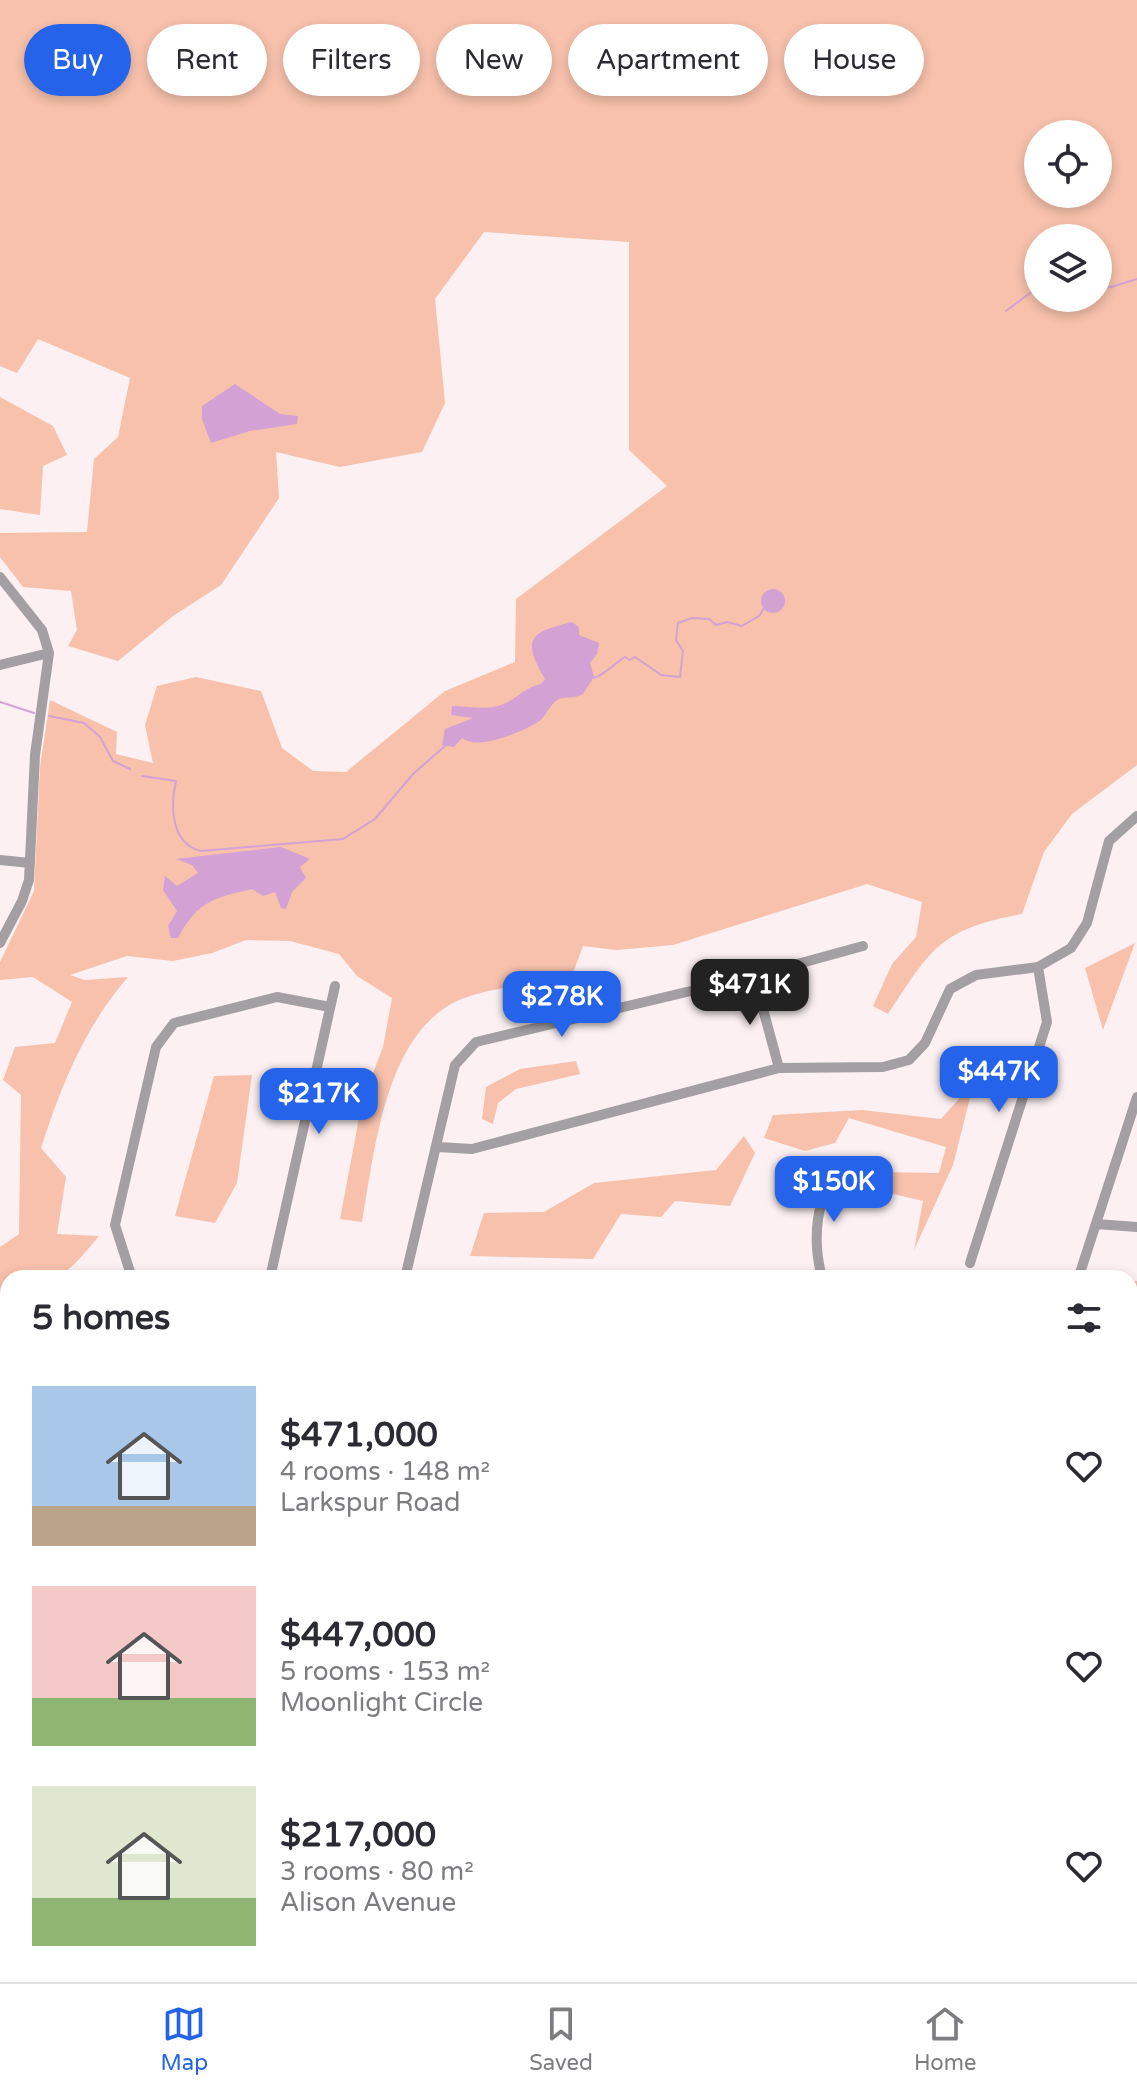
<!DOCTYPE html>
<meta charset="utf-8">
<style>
:root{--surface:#fff;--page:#f2f2f3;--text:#2b2b33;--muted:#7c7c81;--line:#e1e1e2;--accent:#2563eb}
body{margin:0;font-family:"Varela Round",sans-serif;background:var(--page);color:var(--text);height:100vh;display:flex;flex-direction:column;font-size:30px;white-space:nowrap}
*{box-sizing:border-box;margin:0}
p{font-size:26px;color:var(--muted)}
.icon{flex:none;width:44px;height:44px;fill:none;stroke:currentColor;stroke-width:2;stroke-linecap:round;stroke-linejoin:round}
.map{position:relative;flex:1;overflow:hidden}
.drawer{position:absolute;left:0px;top:1270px;width:1138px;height:712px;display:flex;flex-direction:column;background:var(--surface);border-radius:24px 24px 0 0;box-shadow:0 4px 12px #0003}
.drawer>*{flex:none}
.hud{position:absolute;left:24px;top:24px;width:1090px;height:72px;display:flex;gap:16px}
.buttons{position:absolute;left:1024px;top:120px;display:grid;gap:16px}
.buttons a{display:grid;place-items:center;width:88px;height:88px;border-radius:50%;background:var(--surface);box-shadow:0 4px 12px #0003;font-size:40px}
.price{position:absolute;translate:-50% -68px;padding:0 18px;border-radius:16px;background:var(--accent);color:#fff;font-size:26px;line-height:52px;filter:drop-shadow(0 2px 4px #0008)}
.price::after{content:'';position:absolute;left:50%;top:48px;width:24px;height:18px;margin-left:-12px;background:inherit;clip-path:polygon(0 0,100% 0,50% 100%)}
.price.selected{background:#222;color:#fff}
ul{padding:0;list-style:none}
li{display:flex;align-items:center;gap:24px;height:200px;padding:0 32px}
li span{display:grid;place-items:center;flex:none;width:224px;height:160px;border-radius:0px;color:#555}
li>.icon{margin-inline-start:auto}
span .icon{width:96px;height:96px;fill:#fffc;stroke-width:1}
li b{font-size:34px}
h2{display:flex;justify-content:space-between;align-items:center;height:96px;padding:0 32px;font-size:34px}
.chip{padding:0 28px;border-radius:36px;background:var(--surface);box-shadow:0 4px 12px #0003;font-size:28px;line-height:72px}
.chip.selected{background:var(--accent);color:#fff}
.dock{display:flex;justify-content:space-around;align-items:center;height:112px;border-top:2px solid var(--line);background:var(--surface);font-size:22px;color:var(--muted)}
.dock a{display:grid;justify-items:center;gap:4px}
.dock .selected{color:var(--accent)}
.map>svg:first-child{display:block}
.green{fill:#f7c1ac;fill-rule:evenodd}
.water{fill:#d4a1d4}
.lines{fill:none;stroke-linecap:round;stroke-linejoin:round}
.stream{stroke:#d4a1d4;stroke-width:2}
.minor{stroke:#a49fa2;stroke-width:10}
</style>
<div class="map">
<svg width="1137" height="1982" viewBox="0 0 1137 1982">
<rect width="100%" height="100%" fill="#fcf0f2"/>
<path class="green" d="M0,0H1137V765L1072,814L1044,852L1022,914C941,929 932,947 888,1014L873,1006L892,964L916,937L922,902L867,884L673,945L616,950L583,946L571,978C541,983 483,988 457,1001C384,1036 375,1152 362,1222L340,1219L362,1102L383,1047L392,998L357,976L339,954L290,941L246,940L212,953L173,961L127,956L70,975L85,980L128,977C85,1026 61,1086 41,1148L66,1177L57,1234L99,1236C61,1281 66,1278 8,1278V1315L0,1321V1247L19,1234L21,1095L3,1080L15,1047L55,1043L72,1002L33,977L0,980V962L34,891L40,767L50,700L117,732L116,754L153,763L145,725L157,686L196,677L261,691L282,748L313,771L346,772L445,691L515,662L516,599L667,486L629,450V242L484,232L435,299L445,403L422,452L340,467L276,452L279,498L221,585L173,616L118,661L68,646L77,630L71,591L23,587L0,557V533L87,532L94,459L118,437L130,378L38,339L17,373L0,366ZM1038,134H1098V194H1038ZM1038,238H1098V298H1038Z
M0,397L53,426L67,455L43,466L40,515L0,509Z
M1135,943L1103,1030L1085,968Z
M576,1061L580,1074L516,1089L498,1103L493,1124L482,1119L486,1087L520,1069Z
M252,1075L237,1183L215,1223L175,1216L214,1076Z
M974,1082L953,1165L914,1250L923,1201L864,1187L870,1172L939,1173L946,1147L849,1118L835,1143L805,1151L764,1138L773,1115L862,1110L941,1119Z
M744,1136L755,1153L730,1206L675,1201L661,1217L621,1214L593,1259L470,1256L484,1213L544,1212L594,1183L716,1170Z
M1130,1281H1137V1413H1130Z
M8,1398V1494L0,1472V1406Z
M1137,1438V1578L1130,1576V1439Z
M1137,1609V1674L1130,1665V1613Z
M8,1684V1708L3,1713L8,1721V1974H280L284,1980L0,1982V1690Z
M1137,1692V1775L1130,1792V1705Z
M1130,1808L1137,1810V1982H314L308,1974H1130Z"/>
<path class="water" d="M235,384L280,414L298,416L297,424L250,431L211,443L202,419V406Z
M761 601a12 12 0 1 1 24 0a12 12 0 1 1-24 0Z
M572,622L579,627V635L599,643L597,654L590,663L594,677L583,694C575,699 567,696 559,699C550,703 547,716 538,722C522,732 478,751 462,738L454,747L442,745L445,729L473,718L451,715L452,706C472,706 489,712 508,702C520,695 527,687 541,684L545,679C520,637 532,632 572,622Z
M281,847L310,859L300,867L306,878L292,892L286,909L281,908L275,892L263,896L252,889C215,898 198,900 178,938H171L168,926L177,911L163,890L165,876L177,886L198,873L192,865L176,859Z"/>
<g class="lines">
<path class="stream" d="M1098,286L1111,287L1137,279
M1006,311L1038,287
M593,678C602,677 615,663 625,657L630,660L635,657L661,675L680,677L683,651L676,640L678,623L692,618L709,619L716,625L727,622L742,626L759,616L764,608
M0,702L34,713
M49,716L84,723L100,737L113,761L130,769
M142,776L176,781C170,806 171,844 201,851L343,839L375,819L413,774L446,745
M554,1974L559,1982
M188,1982L211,1974"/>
<path class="minor" d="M0,577L42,630L49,653L35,755L29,880L22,901L0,943
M0,665L49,653
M0,860L30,863
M754,976L779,1068
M438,1147L472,1149L779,1068L883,1067L909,1060L925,1043L950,989L976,975L1038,967L1071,948L1087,923L1109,841L1137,816
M1096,1224L1137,1227
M970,1263L1047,1022L1038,967
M1079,1276L1137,1097
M132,1278L115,1225L156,1047L174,1023L277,997L330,1007
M180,1278H220
M270,1278L335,986
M405,1278L455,1065L476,1042L754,976L863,946
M822,1278C812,1239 815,1203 837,1169
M0,1390L8,1384
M1130,1427L1137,1426
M0,1506L8,1526
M0,1847L8,1859
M297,1974L302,1982"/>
</g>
</svg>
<div class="buttons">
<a><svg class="icon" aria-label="locate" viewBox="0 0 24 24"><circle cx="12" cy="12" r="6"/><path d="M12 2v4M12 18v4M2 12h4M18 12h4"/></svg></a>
<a><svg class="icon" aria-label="layers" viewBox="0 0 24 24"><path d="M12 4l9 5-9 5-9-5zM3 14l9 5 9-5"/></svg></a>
</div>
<b class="price selected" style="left:750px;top:1027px">$471K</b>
<b class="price" style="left:562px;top:1039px">$278K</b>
<b class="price" style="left:999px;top:1114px">$447K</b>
<b class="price" style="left:319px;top:1136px">$217K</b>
<b class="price" style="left:834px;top:1224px">$150K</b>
<div class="hud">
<a class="chip selected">Buy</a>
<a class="chip">Rent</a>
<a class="chip">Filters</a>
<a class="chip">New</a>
<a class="chip">Apartment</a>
<a class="chip">House</a>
</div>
<section class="drawer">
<h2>5 homes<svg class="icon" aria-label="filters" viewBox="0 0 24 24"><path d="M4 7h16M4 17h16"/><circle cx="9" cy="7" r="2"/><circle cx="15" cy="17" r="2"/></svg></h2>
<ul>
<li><span style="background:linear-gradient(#a9c7e8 75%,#b9a48a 0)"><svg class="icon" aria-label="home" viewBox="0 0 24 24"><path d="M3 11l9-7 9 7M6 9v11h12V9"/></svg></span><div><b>$471,000</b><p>4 rooms · 148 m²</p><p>Larkspur Road</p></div><svg class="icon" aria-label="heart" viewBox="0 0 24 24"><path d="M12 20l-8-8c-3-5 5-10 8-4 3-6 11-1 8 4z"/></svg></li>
<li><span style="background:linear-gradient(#f6c9c9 70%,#8fb573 0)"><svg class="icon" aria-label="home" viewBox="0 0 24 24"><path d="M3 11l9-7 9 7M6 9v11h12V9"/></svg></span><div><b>$447,000</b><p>5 rooms · 153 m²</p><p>Moonlight Circle</p></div><svg class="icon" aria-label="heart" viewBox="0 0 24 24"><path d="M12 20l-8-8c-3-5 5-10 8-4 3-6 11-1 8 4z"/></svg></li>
<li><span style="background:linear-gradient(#dfe7d0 70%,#8fb573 0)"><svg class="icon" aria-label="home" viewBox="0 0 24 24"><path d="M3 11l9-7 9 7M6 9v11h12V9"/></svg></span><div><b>$217,000</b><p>3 rooms · 80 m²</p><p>Alison Avenue</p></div><svg class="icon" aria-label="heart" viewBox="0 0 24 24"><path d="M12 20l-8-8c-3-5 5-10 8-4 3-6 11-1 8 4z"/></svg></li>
</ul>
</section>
</div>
<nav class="dock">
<a class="selected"><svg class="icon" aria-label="map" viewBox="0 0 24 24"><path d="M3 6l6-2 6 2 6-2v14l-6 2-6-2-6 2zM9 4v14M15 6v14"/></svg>Map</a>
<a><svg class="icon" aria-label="saved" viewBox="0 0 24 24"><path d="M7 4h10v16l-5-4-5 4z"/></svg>Saved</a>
<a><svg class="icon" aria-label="home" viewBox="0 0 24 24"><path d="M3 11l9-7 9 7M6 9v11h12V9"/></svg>Home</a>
</nav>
